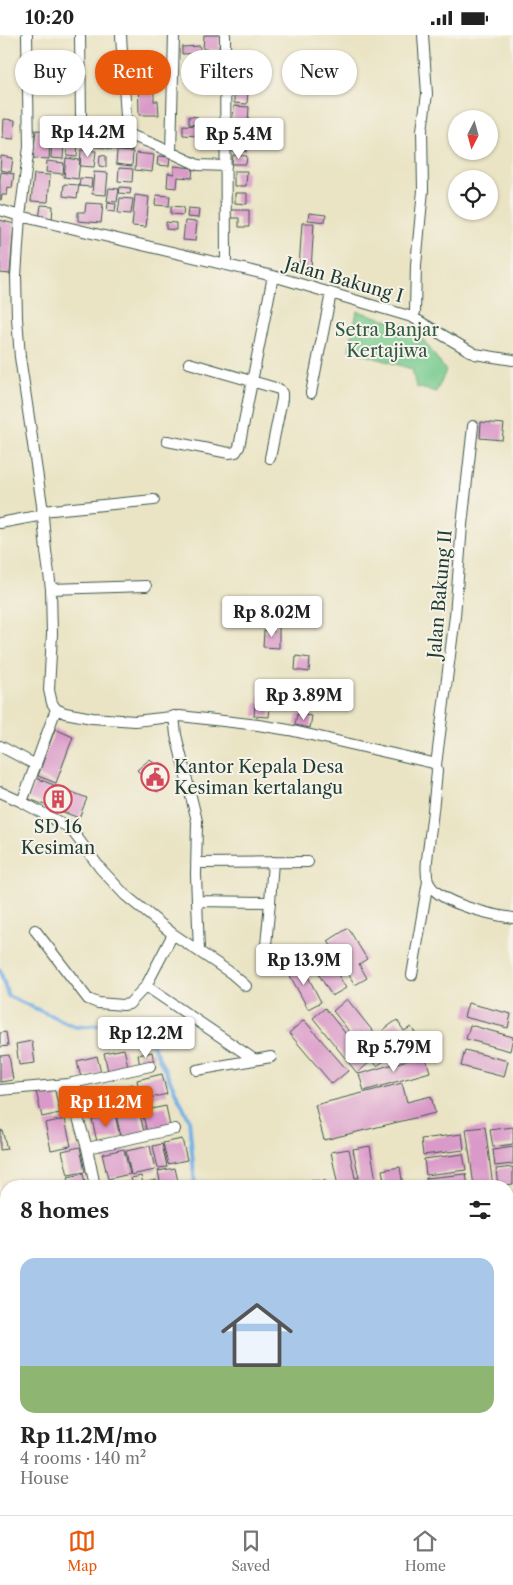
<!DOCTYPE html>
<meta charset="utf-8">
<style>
:root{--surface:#fff;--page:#f6f6f6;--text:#222;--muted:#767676;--line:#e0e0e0;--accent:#ea580c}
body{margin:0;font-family:"Libre Caslon Text",serif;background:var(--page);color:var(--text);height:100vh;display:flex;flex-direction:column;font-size:19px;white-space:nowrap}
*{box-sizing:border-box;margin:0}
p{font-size:16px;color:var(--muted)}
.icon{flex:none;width:28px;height:28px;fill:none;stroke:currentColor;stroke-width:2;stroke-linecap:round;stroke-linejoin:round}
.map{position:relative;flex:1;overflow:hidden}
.drawer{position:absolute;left:0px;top:1145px;width:514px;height:335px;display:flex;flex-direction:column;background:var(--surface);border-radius:20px 20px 0 0;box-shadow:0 1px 4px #0004}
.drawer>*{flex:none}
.banner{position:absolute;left:15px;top:15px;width:484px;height:45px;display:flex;gap:10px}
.needle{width:32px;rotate:186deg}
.fabs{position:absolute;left:448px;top:75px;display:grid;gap:10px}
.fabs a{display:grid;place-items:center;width:50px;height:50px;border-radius:50%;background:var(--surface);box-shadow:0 1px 4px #0004;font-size:25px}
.price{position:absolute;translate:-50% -42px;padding:0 11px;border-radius:5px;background:#fff;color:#222;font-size:16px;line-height:32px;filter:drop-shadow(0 1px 2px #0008)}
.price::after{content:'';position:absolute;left:50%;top:30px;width:15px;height:11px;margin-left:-8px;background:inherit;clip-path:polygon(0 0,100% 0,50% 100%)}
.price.active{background:var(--accent);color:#fff}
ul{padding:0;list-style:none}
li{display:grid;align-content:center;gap:10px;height:265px;padding:0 20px}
li span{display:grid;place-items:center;height:155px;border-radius:15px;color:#555}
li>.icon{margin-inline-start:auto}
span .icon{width:90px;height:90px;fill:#fffc;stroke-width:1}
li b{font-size:21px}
h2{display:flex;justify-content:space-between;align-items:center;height:60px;padding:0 20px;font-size:21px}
.pill{padding:0 18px;border-radius:22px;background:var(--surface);box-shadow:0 1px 4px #0004;font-size:18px;line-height:45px}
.pill.active{background:var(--accent);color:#fff}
.status{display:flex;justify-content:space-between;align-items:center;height:35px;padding:0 25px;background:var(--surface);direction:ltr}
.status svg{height:14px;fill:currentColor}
.dock{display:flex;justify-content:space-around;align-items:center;height:70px;border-top:1px solid var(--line);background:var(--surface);font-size:14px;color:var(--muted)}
.dock a{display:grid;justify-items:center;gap:2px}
.dock .active{color:var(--accent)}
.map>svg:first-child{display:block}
.green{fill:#76ca8e;stroke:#4a8461}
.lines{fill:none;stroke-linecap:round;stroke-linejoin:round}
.stream{stroke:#74afe5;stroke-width:4}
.building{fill:#da9ac9}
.minor-casing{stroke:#3d564a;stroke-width:12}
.minor{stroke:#fff;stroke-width:10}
.labels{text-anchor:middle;stroke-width:4;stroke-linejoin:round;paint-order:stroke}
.street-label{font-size:18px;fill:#1f3d34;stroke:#f7f3e8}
.park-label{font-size:18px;fill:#305946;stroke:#f7f3e8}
.poi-label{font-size:18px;fill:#1f3d34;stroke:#f7f3e8;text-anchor:start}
</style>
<div class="status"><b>10:20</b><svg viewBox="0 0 49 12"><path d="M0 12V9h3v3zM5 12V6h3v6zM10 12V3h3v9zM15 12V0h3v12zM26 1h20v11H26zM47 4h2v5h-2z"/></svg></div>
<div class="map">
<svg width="513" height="1480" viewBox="0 0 513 1480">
<rect width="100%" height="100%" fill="#f7f3e8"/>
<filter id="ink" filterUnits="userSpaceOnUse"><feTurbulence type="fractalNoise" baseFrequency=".02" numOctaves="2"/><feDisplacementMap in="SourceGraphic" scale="10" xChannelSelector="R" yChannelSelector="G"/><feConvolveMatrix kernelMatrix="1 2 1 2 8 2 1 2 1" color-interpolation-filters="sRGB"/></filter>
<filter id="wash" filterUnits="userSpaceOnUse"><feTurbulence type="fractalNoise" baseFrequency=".0096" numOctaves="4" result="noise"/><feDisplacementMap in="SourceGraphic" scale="20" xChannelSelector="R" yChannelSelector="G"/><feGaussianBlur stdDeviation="1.12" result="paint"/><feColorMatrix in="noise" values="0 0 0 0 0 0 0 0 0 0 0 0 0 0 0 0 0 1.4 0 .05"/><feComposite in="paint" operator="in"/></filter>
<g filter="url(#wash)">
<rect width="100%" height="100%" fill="#eae4c5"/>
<path class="green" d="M357,276L415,293L446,336L436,357L416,352L412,334L349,315Z
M513,1166V1335L508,1336V1167Z
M420,1474H476L477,1480H421Z"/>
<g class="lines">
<path class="stream" d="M0,935L8,961L76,992L114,989L152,1009L189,1084L195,1151
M231,1474V1480"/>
</g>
<g id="blocks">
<path class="building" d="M204,0H220L219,15L203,14Z
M200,11V18L182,19V12Z
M187,28L202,30L200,49L186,48Z
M138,39H154V66H158L159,80H139Z
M234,55H248L247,69L234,68Z
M234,71L249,72L248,88L233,87Z
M189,81L198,82V90L189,89Z
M4,84L15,85L14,104L3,103Z
M231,89L248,91L247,99L230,98Z
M183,90L198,91V101L183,100Z
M53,92L65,93L63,124L51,123Z
M36,95L51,96L49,124L33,123Z
M68,97L80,98V106L68,105Z
M87,99L108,101L107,113L86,111Z
M109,102L133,104L132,116L108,114Z
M232,103H247V116H231Z
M68,107L78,108L77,122L67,121Z
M81,115L96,116L94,132L80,131Z
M117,116L133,117L132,131L116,129Z
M136,118L154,120L152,137L135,135Z
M100,120L106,121V132L99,131Z
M233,120L247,121L246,129H232Z
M1,121L13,123L11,137L0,135Z
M158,121L170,122L169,131L157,130Z
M66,123L80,125L78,144L64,142Z
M47,126L64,128L63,139L46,137Z
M174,131L193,133L192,143L178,142L177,153L167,152L168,138L174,139Z
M119,133L133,134L132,147L118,146Z
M234,136H247L246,151H234Z
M1,137L14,139L12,153L8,152L7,160H2L1,165H0V145Z
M94,137L108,138L106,160L92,159Z
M34,139L50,140L48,167L31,166Z
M80,143L92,144L91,152L79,151Z
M64,149L79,150L77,163L63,161Z
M120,152L131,153L130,159L119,158Z
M109,153L119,154L117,167L107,166Z
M235,158H247V169L235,168Z
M135,160L149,162L146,192L132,191Z
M156,160L170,161L169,171L155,170Z
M120,163L133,164L131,179L118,178Z
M86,168L103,169L101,188L78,186V177H85Z
M108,168L116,169L115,177L107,176Z
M41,170L53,171L52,185L39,184Z
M171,171L184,172L183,180L171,179Z
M188,173L199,174L198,183L187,182Z
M230,175H249V192H239V183H230Z
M309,178L326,180L325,187L308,185Z
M0,185L14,189L10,239L0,238Z
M185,186L197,187L195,206L183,205Z
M166,187L176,188V195L166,194Z
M302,188H314L311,234L299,233Z
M481,387L504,389L502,405L480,403Z
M253,565H280V584H263V575V584H254Z
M273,591L279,592V613L263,612L264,596L273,597Z
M296,621L310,623L309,637L295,635Z
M259,659L271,660L269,682L254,681L255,668H258Z
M297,679L312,681L310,693L295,690Z
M55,694L73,702L56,748L38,741Z
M150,724L156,731L160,727L167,735L163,739L169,746L157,757L137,735Z
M36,743L87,763L79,783L29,764Z
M348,893L367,924L359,929L367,943L355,950L328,906Z
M322,913L346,953L332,961L308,922Z
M301,928L321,967L308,974L287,935Z
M347,964L392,1020L377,1031L333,976Z
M468,968L511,979L508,993L464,982Z
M325,973L369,1028L357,1038L313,983Z
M304,985L348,1036L332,1049L289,998Z
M397,985L404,996L411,992L422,1008L402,1022L383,995Z
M470,990L513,1002L510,1016L466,1004Z
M6,997L8,1011L0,1012V998Z
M32,1006L35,1028L19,1030L16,1009Z
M124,1014L128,1031L108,1036L104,1018Z
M465,1015L508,1026L504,1042L461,1031Z
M152,1017L154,1028L140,1031L138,1020Z
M9,1020L13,1045L0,1047V1021Z
M425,1020L430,1037L364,1056L359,1039Z
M97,1021L101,1038L81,1043L77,1026Z
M162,1039L167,1059L141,1065L137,1045Z
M402,1048L407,1067L431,1061L435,1078L324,1105L315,1070Z
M133,1049L137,1064L121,1068L118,1053Z
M116,1051L119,1066L111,1067L108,1053Z
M54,1052L60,1078L42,1082L36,1056Z
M104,1053L109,1076L91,1080L86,1057Z
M124,1068L126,1076L116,1078L114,1070Z
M166,1071L170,1092L147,1097L142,1076Z
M139,1075L144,1097L121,1102L116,1080Z
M115,1079L120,1102L97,1107L92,1084Z
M65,1084L71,1111L51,1115L45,1088Z
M485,1092L493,1151H474L466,1094Z
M513,1092V1109L493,1112L490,1095Z
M2,1095L7,1114L0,1115V1096Z
M462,1099L464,1115L423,1120L421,1104Z
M182,1104L187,1125L168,1129L163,1108Z
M162,1109L167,1132L158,1133L153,1111Z
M150,1111L155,1135L131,1140L126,1116Z
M370,1111L377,1151H338L331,1117L349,1114L355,1143H359L353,1114Z
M80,1112L85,1137L68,1140L62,1116Z
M513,1112V1129L495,1131L493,1115Z
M124,1114L130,1139L108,1144L102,1119Z
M463,1119L466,1135L426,1140L424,1124Z
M400,1132L403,1151H385L382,1135Z
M513,1132V1149L498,1151L496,1134Z
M175,1133L179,1151H161L158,1136Z
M83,1139L86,1151H70L68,1142Z
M466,1139L468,1151H427L426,1143Z
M141,1141L143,1148L156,1145L158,1151H133L131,1143Z
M5,1210L6,1236L0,1237V1211Z
M5,1277L6,1292L0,1293V1279Z
M6,1316V1343L0,1345V1331L5,1330L1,1317Z
M508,1422H513V1441L508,1442Z
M6,1434V1447L0,1448V1435Z
M0,1459H6V1472L0,1473Z
M78,1474H92L93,1480H80Z"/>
</g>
</g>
<g filter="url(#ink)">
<use href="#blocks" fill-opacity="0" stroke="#3d564a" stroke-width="1"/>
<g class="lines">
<g class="minor-casing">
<path id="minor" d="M27,0L29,112L20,181L273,241L412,282L415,277L416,230L423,155L422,95L427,59L423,0
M80,0L81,82L82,88L132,101L151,108L198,130L226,131
M121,0L127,99
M225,0L226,229
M171,117L174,0
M0,175L20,181L16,241L17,283L20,322L42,470L46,516L51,554L52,599L49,655L52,668L56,674L65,678L92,683L135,686L180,681L258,690L289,695L433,728L436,730L437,736C435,757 433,779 430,800C429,813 424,834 428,846C435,868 493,880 513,883
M412,282L475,319L513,325
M189,328L279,354L282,358V364L270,423
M311,358L331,258
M167,406L229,418L236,417L239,412L273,241
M42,476L154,465
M0,488L43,480
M51,554L146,551
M174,681L176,700L197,786L196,840L199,916
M0,711L36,730
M436,730L455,581L462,490L473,391
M0,757L22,767L56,674
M22,767L70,793L100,833L125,860L173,899L231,938L246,951
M196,828L308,827
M197,866L270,867
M35,895L88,964L98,968L123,970L129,969L146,951L173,899
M265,921L270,867L273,827
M412,940L428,846
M146,951L255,1025
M197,1035L271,1022
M68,1049L150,1031
M0,1055L68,1049L87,1113L95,1151
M87,1113L175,1094
M308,1151H323
M0,1186L6,1185
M0,1244L6,1242
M0,1430L6,1428
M102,1474L104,1480
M409,1474L410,1480"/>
</g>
<use href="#minor" class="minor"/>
</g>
</g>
<defs>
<g id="civic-ring" transform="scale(1.4375)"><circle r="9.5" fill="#f7f3e8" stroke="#d1495b" stroke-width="1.5"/><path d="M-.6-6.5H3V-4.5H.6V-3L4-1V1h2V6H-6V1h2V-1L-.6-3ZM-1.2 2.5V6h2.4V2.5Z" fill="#d1495b"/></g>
<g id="building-ring" transform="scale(1.4375)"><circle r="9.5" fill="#f7f3e8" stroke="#d1495b" stroke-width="1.5"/><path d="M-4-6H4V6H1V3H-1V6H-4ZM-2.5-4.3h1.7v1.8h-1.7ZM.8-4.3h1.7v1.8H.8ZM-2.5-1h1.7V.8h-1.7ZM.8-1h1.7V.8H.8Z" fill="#d1495b"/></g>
</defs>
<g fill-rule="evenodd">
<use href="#civic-ring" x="155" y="742"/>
<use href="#building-ring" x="58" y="764"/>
</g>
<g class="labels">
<g class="street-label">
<text transform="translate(344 245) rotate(16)" y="6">Jalan Bakung I</text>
<text transform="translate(440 559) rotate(-85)" y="6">Jalan Bakung II</text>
</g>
<g class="park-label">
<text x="387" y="301">Setra Banjar<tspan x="387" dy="21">Kertajiwa</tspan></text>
</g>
<g class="poi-label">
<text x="174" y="738">Kantor Kepala Desa<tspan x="174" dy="21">Kesiman kertalangu</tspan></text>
<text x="58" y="798" text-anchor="middle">SD 16<tspan x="58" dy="21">Kesiman</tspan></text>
</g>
</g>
</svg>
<div class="fabs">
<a><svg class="needle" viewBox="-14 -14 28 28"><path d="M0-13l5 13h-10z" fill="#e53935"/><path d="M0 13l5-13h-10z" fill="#767676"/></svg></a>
<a><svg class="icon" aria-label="locate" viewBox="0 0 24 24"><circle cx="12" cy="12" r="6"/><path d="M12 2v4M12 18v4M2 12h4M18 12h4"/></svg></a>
</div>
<b class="price" style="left:88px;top:123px">Rp 14.2M</b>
<b class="price" style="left:239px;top:125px">Rp 5.4M</b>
<b class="price" style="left:272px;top:603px">Rp 8.02M</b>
<b class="price" style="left:304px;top:686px">Rp 3.89M</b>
<b class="price" style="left:304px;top:951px">Rp 13.9M</b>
<b class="price" style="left:146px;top:1024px">Rp 12.2M</b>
<b class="price" style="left:394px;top:1038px">Rp 5.79M</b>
<b class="price active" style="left:106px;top:1093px">Rp 11.2M</b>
<div class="banner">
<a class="pill">Buy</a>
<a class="pill active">Rent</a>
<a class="pill">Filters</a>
<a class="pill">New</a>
</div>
<section class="drawer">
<h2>8 homes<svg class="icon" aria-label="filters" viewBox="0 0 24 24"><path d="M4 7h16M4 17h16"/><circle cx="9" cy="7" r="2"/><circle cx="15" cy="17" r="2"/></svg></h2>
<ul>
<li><span style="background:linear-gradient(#a9c7e8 70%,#8fb573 0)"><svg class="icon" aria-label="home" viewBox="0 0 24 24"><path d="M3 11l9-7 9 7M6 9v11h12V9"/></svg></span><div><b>Rp 11.2M/mo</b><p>4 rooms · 140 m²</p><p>House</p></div></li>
</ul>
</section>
</div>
<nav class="dock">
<a class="active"><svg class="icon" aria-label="map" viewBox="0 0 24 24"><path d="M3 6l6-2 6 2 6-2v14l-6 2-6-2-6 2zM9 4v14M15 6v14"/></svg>Map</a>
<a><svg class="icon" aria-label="saved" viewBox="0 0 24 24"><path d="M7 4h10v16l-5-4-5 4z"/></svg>Saved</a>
<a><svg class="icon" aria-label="home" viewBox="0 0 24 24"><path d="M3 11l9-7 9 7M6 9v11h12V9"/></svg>Home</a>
</nav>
